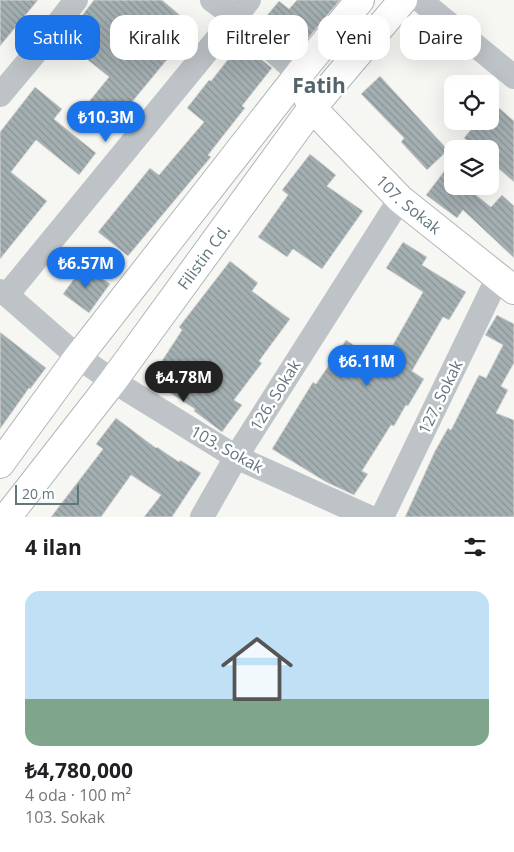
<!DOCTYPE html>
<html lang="tr">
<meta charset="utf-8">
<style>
:root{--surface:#fff;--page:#f2f2f2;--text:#202124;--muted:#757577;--accent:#1a73e8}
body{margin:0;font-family:"Open Sans",sans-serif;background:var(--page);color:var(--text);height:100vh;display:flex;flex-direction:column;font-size:19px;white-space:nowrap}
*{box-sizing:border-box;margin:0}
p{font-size:16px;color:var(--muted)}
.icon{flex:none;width:28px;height:28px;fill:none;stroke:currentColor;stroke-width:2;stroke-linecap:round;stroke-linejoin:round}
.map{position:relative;height:517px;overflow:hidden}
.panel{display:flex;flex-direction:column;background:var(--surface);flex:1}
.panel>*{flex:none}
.guide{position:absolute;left:15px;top:15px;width:485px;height:45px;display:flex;gap:10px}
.controls{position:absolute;left:444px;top:75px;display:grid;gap:10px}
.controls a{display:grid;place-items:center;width:55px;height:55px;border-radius:10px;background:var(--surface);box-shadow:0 5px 20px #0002;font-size:25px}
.scale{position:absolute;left:15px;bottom:12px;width:64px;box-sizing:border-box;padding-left:5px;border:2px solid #62767e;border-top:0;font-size:14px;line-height:18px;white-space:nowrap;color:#62767e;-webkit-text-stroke:4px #fff;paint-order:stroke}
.price{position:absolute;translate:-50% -42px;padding:0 11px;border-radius:18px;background:var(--accent);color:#fff;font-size:16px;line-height:32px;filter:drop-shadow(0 1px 2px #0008)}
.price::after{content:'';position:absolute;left:50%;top:30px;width:15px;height:11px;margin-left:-8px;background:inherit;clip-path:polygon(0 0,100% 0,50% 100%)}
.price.active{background:#222;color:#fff}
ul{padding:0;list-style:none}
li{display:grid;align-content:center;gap:10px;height:265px;padding:0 25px}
li span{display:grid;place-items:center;height:155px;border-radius:15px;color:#555}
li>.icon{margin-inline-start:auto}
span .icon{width:90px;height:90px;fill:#fffc;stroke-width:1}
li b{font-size:21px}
h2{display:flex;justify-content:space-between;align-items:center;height:60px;padding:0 25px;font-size:21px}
.tag{padding:0 18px;border-radius:15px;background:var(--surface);box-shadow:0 5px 20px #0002;font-size:18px;line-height:45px}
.tag.active{background:var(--accent);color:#fff}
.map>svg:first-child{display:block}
.building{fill:url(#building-back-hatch);stroke:#d8d7d6}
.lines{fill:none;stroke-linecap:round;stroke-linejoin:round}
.secondary-casing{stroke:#b0b7ba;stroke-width:30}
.minor{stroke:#bdc3c6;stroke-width:24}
.secondary{stroke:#fff;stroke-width:28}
.labels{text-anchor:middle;stroke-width:5;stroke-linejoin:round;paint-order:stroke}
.street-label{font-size:16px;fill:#62767e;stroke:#fff}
.district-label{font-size:21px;font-weight:bold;fill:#536369;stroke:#fff}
</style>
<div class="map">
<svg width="514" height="517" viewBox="0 0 514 517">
<defs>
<pattern id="building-back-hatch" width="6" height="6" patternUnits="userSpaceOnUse" patternTransform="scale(1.25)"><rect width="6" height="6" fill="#a4afb2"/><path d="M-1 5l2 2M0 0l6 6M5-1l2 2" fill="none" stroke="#899396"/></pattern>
</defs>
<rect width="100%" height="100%" fill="#f6f6f3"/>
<path class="building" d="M0,0H38L0,46Z
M94,0H162L194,27L113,125L87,104L109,77L63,40Z
M297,0H340L299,49L264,19L279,1L289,9Z
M241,43L272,68L242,106L245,108L208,155L211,157L128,256L98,232L150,168L159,175L204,122L187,108L209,80L211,81Z
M380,76L448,150L427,170L401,142L404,138L361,94Z
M35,87L62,109L54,119L96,153L79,175L36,140L11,172L47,201L0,259V132Z
M490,100L514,121V182L490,161V149H476L464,138L478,121H490Z
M310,154L336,175L327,186L363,211L322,269L293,249L287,257L258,237L288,195L282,190Z
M452,161V186H465L491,207L502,195L514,206V258L463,210L457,218L426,195Z
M403,242L427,257L422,265L466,292L449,320L443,317L412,371L424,379L408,406L406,405L394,426L391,425L362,471L368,474L354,495L326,482L272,449L313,382L316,384L346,340L382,364L423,292L386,268Z
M230,261L258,283L252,291L290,319L259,361L262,363L234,400L242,405L222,432L194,411L195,409L159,386L166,376L156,370L182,330L179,327Z
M84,265L110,284L89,313L63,294Z
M497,315L514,324V363L501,386L508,390L496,413L514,420V517H405L435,451L448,428L451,430L479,375L486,378L503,345L485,335Z
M0,332L46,368L30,389L29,388L0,429Z
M116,418L156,448L157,447L179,462L180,460L201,473L172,517H144L161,495L131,475L101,517H51L103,449L96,444Z"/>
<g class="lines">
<g class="secondary-casing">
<g id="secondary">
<path id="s1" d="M305,91L312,108L400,199L514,290"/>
<path d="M0,464L78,357L299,74L360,0"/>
<path id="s2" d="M7,517L113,381L312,108L403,0"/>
</g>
</g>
<path class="minor" d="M212,0L235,17L299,74
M420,0L514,77
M0,95L36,52L76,0
M0,291L7,295L78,357L113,381L236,457L369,517
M7,295L249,0
M202,517L236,457L400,199
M382,517L498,277"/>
<use href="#secondary" class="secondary"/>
</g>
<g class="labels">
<g class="street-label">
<text dy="6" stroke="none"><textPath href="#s1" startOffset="155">107. Sokak</textPath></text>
<text dy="6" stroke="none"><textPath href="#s2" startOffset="326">Filistin Cd.</textPath></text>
<text transform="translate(275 395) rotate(-58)" y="6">126. Sokak</text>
<text transform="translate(440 397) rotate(-64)" y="6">127. Sokak</text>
<text transform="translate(227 449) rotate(29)" y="6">103. Sokak</text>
</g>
<g class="district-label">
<text x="319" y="93">Fatih</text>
</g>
</g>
</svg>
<div class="controls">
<a><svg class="icon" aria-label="locate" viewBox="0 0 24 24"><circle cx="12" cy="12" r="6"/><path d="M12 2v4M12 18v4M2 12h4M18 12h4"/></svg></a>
<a><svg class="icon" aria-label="layers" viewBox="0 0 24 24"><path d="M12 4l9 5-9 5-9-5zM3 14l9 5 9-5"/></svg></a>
</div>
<div class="scale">20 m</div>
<b class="price" style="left:106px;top:143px">₺10.3M</b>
<b class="price" style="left:86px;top:289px">₺6.57M</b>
<b class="price" style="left:367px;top:387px">₺6.11M</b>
<b class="price active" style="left:184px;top:403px">₺4.78M</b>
<div class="guide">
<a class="tag active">Satılık</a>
<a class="tag">Kiralık</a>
<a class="tag">Filtreler</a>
<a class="tag">Yeni</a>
<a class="tag">Daire</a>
</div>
</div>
<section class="panel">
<h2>4 ilan<svg class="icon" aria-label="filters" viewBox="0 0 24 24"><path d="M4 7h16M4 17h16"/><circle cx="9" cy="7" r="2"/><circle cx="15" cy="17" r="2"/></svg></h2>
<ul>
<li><span style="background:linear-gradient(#bfe0f5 70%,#7fa58c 0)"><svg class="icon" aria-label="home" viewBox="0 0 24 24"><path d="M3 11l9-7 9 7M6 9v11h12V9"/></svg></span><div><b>₺4,780,000</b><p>4 oda · 100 m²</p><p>103. Sokak</p></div></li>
</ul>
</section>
